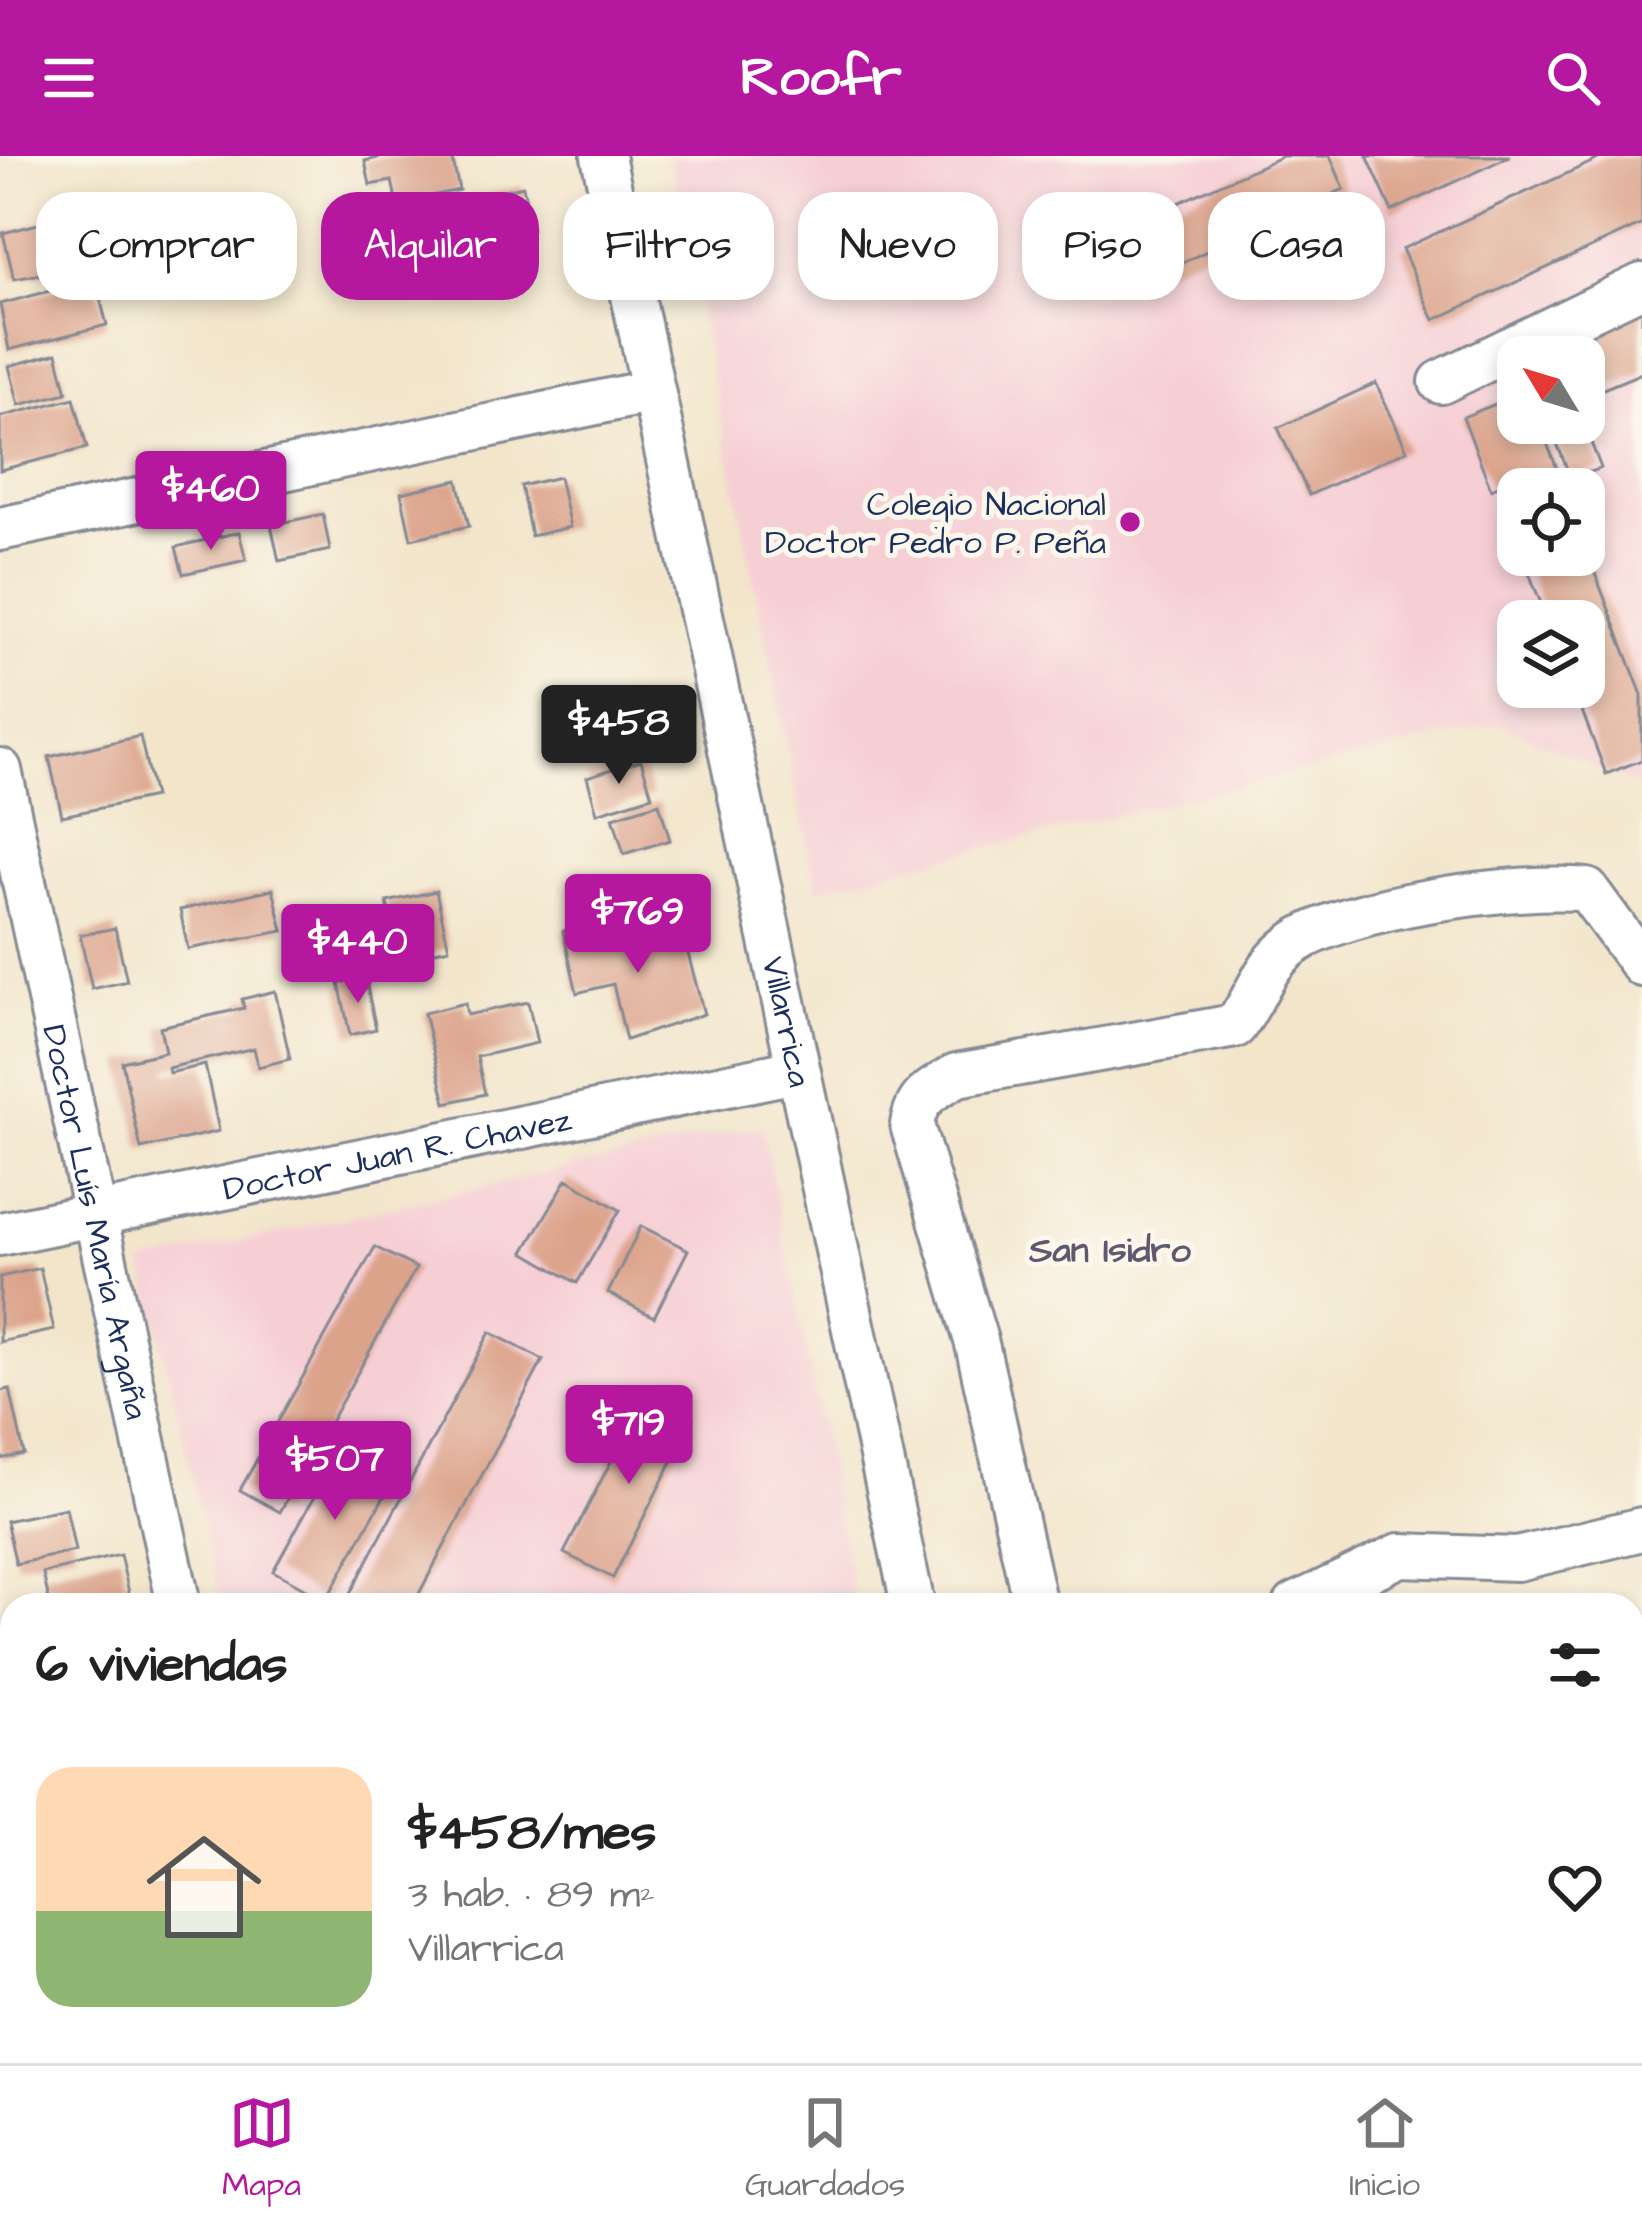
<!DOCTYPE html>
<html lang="es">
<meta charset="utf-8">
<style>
:root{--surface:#fff;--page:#f6f6f6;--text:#222;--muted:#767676;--line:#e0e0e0;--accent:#b5179e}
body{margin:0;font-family:"Architects Daughter",sans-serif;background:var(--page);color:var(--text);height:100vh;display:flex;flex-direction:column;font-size:45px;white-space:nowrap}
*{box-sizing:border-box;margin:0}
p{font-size:39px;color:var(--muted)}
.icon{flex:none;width:66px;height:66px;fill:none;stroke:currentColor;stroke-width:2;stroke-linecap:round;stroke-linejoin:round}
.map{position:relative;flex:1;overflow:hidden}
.drawer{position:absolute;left:0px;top:1437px;width:1644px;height:471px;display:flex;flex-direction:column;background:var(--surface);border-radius:36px 36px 0 0;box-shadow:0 6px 18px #0003}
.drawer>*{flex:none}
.guide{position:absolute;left:36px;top:36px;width:1572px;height:108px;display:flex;gap:24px}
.needle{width:78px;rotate:308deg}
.controls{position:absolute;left:1497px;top:180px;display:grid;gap:24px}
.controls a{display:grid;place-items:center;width:108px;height:108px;border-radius:24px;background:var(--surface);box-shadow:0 6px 18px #0003;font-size:60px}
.price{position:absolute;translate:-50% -102px;padding:0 27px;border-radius:12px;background:var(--accent);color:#fff;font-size:39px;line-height:78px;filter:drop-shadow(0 3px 6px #0008)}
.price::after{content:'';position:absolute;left:50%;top:72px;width:36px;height:27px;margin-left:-18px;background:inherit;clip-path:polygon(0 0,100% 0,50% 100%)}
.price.current{background:#222;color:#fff}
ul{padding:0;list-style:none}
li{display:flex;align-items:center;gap:36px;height:300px;padding:0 36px}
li+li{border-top:3px solid var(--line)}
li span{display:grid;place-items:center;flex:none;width:336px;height:240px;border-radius:36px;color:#555}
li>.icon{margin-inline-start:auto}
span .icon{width:144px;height:144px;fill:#fffc;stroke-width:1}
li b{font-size:51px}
h2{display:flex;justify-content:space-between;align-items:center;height:144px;padding:0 36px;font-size:51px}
.pill{padding:0 42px;border-radius:36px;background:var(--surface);box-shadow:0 6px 18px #0003;font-size:42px;line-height:108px}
.pill.current{background:var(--accent);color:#fff}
header{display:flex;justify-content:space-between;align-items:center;height:156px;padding:0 36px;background:var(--accent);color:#fff;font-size:54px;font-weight:700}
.menu{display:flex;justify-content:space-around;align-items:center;height:168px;border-top:3px solid var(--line);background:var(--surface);font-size:33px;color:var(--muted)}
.menu a{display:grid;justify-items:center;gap:6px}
.menu .current{color:var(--accent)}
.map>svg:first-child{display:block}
.built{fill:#f6cfd5;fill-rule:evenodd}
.green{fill:#79d197;stroke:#4a807a;stroke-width:3}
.building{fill:#dca38b}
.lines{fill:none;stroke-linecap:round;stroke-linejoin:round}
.minor-casing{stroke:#868a94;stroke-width:48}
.minor{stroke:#fff;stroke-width:42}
.poi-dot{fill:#b5179e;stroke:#fbf7ec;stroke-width:4.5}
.labels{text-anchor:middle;stroke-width:10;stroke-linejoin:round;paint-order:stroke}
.poi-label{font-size:33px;fill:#1b2f5e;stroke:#fbf7ec;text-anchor:end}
.street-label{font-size:33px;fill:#1b2f5e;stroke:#fbf7ec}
.neighbourhood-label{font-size:36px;font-weight:bold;fill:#5f586e;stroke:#fbf7ec}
</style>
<header><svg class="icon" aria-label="menu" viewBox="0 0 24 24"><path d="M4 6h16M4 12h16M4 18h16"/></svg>Roofr<svg class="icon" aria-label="search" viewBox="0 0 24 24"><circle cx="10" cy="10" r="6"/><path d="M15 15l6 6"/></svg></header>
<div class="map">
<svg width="1642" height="1907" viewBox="0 0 1642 1907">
<rect width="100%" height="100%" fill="#fbf7ec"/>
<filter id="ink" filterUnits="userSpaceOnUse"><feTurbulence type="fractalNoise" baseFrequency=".00833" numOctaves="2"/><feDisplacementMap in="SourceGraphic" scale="24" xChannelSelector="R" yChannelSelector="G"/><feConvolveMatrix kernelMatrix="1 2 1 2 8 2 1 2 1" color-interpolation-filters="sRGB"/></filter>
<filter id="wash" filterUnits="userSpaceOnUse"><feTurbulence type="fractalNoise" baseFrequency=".004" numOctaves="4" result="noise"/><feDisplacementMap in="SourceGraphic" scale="48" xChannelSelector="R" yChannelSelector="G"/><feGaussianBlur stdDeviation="2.7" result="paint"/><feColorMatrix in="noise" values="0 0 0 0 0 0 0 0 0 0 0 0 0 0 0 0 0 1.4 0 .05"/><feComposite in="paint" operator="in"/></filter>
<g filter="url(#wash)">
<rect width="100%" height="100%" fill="#f2e5ca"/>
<path class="built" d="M668,0H1642V632L1497,567L816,733ZM1518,201H1584V267H1518ZM1518,333H1584V399H1518ZM1518,465H1584V531H1518Z
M762,969L856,1449H221L143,1107Z
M1642,1469V1907H1056L1054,1896H1632V1471Z
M324,1896H944L946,1907H327Z"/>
<path class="green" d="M1119,1896H1343L1345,1907H1121Z"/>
<g id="blocks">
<path class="building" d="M387,0H452L459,34L397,47L392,25L370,29L365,5Z
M1283,0H1330L1344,33L1161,116L1138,65Z
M1367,0H1510L1392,55Z
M1605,0H1642V68L1434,164L1402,93Z
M523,30L532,74L382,107L373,63Z
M84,56L97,108L14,123L3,77Z
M95,123L107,169L9,194L0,148Z
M1642,149V217L1584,241V201H1522Z
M57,197L67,237L19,249L9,210Z
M1376,227L1407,294L1309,339L1278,272Z
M1518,239V267H1539L1565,333H1518V375L1500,329L1491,333L1463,261Z
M74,242L87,292L0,314V261Z
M1549,267H1577L1581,276L1586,274L1601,312L1571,323Z
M559,321L570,371L531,380L521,330Z
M458,324L469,370L411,383L401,337Z
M323,358L330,394L279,405L271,369Z
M239,376L246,404L183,418L176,391Z
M1584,389L1642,539V604L1606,618L1573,531H1584V465H1548L1529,417L1584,399Z
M629,556L637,586L592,600L583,569Z
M140,580L154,641L62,660L49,601Z
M641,604L652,640L597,657L587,621Z
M659,647L670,684L624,698L613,661Z
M273,733L283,775L188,793L180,754Z
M436,735L449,792L399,803L387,746Z
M601,766L606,788L681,771L704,858L626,884L613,828L577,837L563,775Z
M115,772L127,825L92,833L80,779Z
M365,821L376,873L350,879L339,827Z
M275,835L290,903L258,911L254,892L168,912L169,917L205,909L219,975L141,993L122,906L165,896L160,871L244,852L242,843Z
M528,846L537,887L477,901L485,938L446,947L424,857L465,847L467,859Z
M567,1023L620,1054L577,1127L524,1096Z
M641,1070L688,1094L654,1161L608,1137Z
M375,1091L416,1112L280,1356L240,1334Z
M40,1112L54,1174L0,1186V1121Z
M490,1176L543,1204L413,1449H344Z
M10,1233L24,1298L0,1303V1235Z
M645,1239L693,1264L613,1422L564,1397Z
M343,1289L396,1319L326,1444L273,1415Z
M66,1352L75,1395L16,1408L6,1365Z
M120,1399L132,1449H50L43,1417Z
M0,1522L4,1533L12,1531L8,1590Z
M1642,1523V1577L1632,1579V1525Z
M9,1650L12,1680L0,1683V1652Z
M12,1818V1871L0,1874V1821Z
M679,1896H739L734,1907H674Z"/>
</g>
</g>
<g filter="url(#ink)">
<use href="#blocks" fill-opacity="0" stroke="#868a94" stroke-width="3"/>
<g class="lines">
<g class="minor-casing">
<g id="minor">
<path id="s1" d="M603,0L913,1449"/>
<path d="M1441,226L1642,129"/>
<path d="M0,373L653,235"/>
<path id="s2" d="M0,614L179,1449"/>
<path id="s3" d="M0,1078L796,915"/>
<path d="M1035,1449L977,1188L912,969C916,940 933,933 957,919L1235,870C1257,842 1261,812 1292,789C1343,750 1523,726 1587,734L1642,809"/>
<path d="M1295,1449L1400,1399L1517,1403L1642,1373"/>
<path d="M0,1767L12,1764"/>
<path d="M275,1896L277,1907"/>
<path d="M1010,1896L1012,1907"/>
</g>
</g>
<use href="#minor" class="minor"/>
</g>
</g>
<circle class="poi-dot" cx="1130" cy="366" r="12"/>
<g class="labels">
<g class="poi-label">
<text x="1106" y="359">Colegio Nacional<tspan x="1106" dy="38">Doctor Pedro P. Peña</tspan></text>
</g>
<g class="street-label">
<text dy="12" stroke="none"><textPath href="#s1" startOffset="885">Villarrica</textPath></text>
<text dy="12" stroke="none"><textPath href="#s3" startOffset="405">Doctor Juan R. Chavez</textPath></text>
<text dy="12" stroke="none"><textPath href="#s2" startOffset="462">Doctor Luís María Argaña</textPath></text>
</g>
<g class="neighbourhood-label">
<text x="1110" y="1105">San Isidro</text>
</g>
</g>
</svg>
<div class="controls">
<a><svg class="needle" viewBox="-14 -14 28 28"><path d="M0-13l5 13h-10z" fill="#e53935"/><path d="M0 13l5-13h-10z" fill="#767676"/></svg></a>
<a><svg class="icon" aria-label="locate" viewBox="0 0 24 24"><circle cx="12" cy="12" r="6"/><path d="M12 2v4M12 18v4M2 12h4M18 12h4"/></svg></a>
<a><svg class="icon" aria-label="layers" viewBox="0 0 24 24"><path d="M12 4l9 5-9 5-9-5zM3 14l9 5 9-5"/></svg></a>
</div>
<b class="price" style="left:211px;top:397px">$460</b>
<b class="price current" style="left:619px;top:631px">$458</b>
<b class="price" style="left:638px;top:820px">$769</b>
<b class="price" style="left:358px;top:850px">$440</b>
<b class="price" style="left:629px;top:1331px">$719</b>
<b class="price" style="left:335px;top:1367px">$507</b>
<div class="guide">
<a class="pill">Comprar</a>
<a class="pill current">Alquilar</a>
<a class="pill">Filtros</a>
<a class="pill">Nuevo</a>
<a class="pill">Piso</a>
<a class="pill">Casa</a>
</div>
<section class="drawer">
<h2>6 viviendas<svg class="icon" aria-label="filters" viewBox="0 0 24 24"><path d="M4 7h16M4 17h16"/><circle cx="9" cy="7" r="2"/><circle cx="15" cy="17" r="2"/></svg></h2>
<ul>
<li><span style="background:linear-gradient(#ffd9b3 60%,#8fb573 0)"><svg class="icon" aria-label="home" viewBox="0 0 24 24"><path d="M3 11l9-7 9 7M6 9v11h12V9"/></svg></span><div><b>$458/mes</b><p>3 hab. · 89 m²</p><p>Villarrica</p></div><svg class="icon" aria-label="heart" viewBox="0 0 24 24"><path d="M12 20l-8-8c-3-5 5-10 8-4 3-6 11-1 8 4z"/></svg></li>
</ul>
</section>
</div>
<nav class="menu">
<a class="current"><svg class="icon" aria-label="map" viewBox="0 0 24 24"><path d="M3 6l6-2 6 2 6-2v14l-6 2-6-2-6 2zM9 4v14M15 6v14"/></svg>Mapa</a>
<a><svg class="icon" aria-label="saved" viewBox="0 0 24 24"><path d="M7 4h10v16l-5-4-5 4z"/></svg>Guardados</a>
<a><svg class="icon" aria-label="home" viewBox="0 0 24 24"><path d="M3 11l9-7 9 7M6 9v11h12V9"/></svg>Inicio</a>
</nav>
